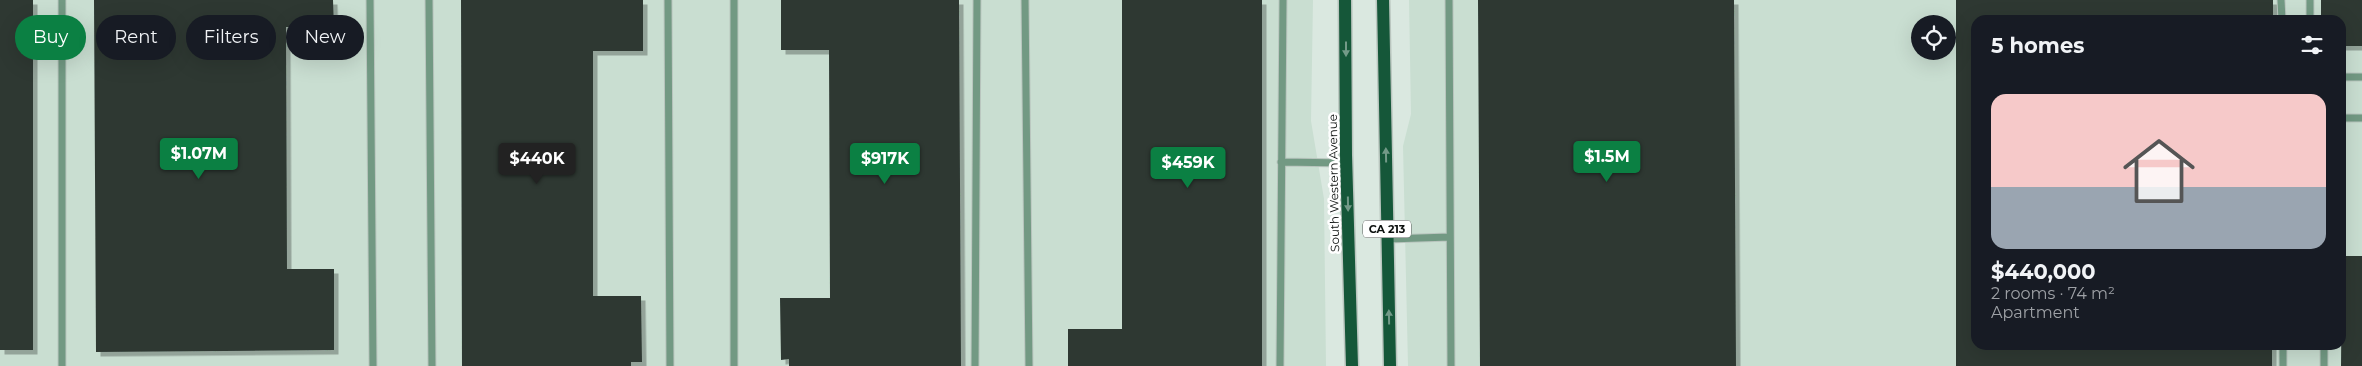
<!DOCTYPE html>
<meta charset="utf-8">
<style>
:root{--surface:#171b24;--page:#242831;--text:#f1f3f6;--muted:#9ea1a6;--accent:#0b8043}
body{margin:0;font-family:Montserrat,sans-serif;background:var(--page);color:var(--text);height:100vh;display:flex;flex-direction:column;font-size:19px;white-space:nowrap}
*{box-sizing:border-box;margin:0}
p{font-size:16px;color:var(--muted)}
.icon{flex:none;width:28px;height:28px;fill:none;stroke:currentColor;stroke-width:2;stroke-linecap:round;stroke-linejoin:round}
.map{position:relative;flex:1;overflow:hidden}
.details{position:absolute;left:1971px;top:15px;width:375px;height:335px;display:flex;flex-direction:column;background:var(--surface);border-radius:15px;box-shadow:0 5px 20px #0002}
.details>*{flex:none}
.hud{position:absolute;left:15px;top:15px;width:475px;height:45px;display:flex;gap:10px}
.fabs{position:absolute;left:1911px;top:15px;display:grid;gap:10px}
.fabs a{display:grid;place-items:center;width:45px;height:45px;border-radius:50%;background:var(--surface);box-shadow:0 5px 20px #0002;font-size:25px}
.price{position:absolute;translate:-50% -42px;padding:0 11px;border-radius:5px;background:var(--accent);color:#fff;font-size:16px;line-height:32px;filter:drop-shadow(0 1px 2px #0008)}
.price::after{content:'';position:absolute;left:50%;top:30px;width:15px;height:11px;margin-left:-8px;background:inherit;clip-path:polygon(0 0,100% 0,50% 100%)}
.price.selected{background:#222;color:#fff}
ul{padding:0;list-style:none}
li{display:grid;align-content:center;gap:10px;height:265px;padding:0 20px}
li span{display:grid;place-items:center;height:155px;border-radius:15px;color:#555}
li>.icon{margin-inline-start:auto}
span .icon{width:90px;height:90px;fill:#fffc;stroke-width:1}
li b{font-size:21px}
h2{display:flex;justify-content:space-between;align-items:center;height:60px;padding:0 20px;font-size:21px}
.chip{padding:0 18px;border-radius:22px;background:var(--surface);box-shadow:0 5px 20px #0002;font-size:18px;line-height:45px}
.chip.selected{background:var(--accent);color:#fff}
.map>svg:first-child{display:block}
.built{fill:#c9ded1;fill-rule:evenodd}
.building{fill:#2e3933;filter:url(#shadow)}
.lines{fill:none;stroke-linecap:round;stroke-linejoin:round}
.service-casing{stroke:#b9c5be;stroke-width:9}
.primary-casing{stroke:#b9c5be;stroke-width:15}
.service{stroke:#729983;stroke-width:7}
.primary{stroke:#155739;stroke-width:12}
.oneway{fill:#739a88}
.labels{text-anchor:middle;stroke-width:5;stroke-linejoin:round;paint-order:stroke}
.shield{fill:#fff;stroke:#555856;stroke-width:1}
.shield-label{font-size:11px;font-weight:bold;fill:#0c100e}
.street-label{font-size:12px;fill:#0c100e;stroke:#fff}
</style>
<div class="map">
<svg width="2362" height="366" viewBox="0 0 2362 366">
<defs>
<filter id="shadow"><feDropShadow dx="4.5" dy="4.5" stdDeviation="0" flood-color="#0004"/></filter>
</defs>
<rect width="100%" height="100%" fill="#dae8e0"/>
<path class="built" d="M0,0H1313L1311,121L1324,199L1326,366H0Z
M1409,0H2362V366H1408L1403,146L1411,114ZM1976,20H2341V345H1976ZM1920,24H1948V51H1920Z"/>
<path class="building" d="M0,0H33V350H0Z
M94,0H333L334,27H286L287,269H334V350L96,352Z
M461,0H643V51H593V296H641L642,362H631V366H462Z
M781,0H959L961,366H789V359L781,360L780,298H830L829,50H781Z
M1122,0H1262V366H1068V329H1122Z
M1478,0H1734L1736,366H1480Z
M1956,0H2273V20H1976V345H2272V366H1956Z
M2321,0H2362V46H2341V20H2321Z
M2342,256H2362V366H2341Z"/>
<g class="lines">
<g class="service-casing">
<path id="service" d="M62,0V366
M370,0L373,366
M429,0L432,366
M668,0L670,366
M1025,0L1029,366
M1449,0L1451,366
M2281,0L2282,20
M2310,0V20
M2341,77H2362
M2341,118H2362
M1281,162L1346,163
M1388,239L1450,237
M2283,345V366
M2324,345V366
M734,366V0
M975,366L977,0
M1280,366L1283,0"/>
</g>
<g class="primary-casing">
<path id="primary" d="M1345,0L1346,155L1352,366
M1383,0L1390,366"/>
</g>
<use href="#service" class="service"/>
<use href="#primary" class="primary"/>
</g>
<defs><path id="oneway-solid" d="M-6-.8H1V-3.2L6.5 0L1 3.2V.8H-6Z" transform="scale(1.25)"/></defs>
<g class="oneway">
<use href="#oneway-solid" transform="translate(1346 49) rotate(90)"/>
<use href="#oneway-solid" transform="translate(1386 155) rotate(-91)"/>
<use href="#oneway-solid" transform="translate(1348 204) rotate(89)"/>
<use href="#oneway-solid" transform="translate(1389 317) rotate(-91)"/>
</g>
<g class="labels">
<rect class="shield" x="1363" y="220.5" width="48" height="17" rx="4"/>
<g class="shield-label">
<text x="1387" y="233">CA 213</text>
</g>
<g class="street-label">
<text transform="translate(1334 183) rotate(-91)" y="4">South Western Avenue</text>
</g>
</g>
</svg>
<div class="fabs">
<a><svg class="icon" aria-label="locate" viewBox="0 0 24 24"><circle cx="12" cy="12" r="6"/><path d="M12 2v4M12 18v4M2 12h4M18 12h4"/></svg></a>
</div>
<b class="price" style="left:199px;top:180px">$1.07M</b>
<b class="price" style="left:1607px;top:183px">$1.5M</b>
<b class="price selected" style="left:537px;top:185px">$440K</b>
<b class="price" style="left:885px;top:185px">$917K</b>
<b class="price" style="left:1188px;top:189px">$459K</b>
<div class="hud">
<a class="chip selected">Buy</a>
<a class="chip">Rent</a>
<a class="chip">Filters</a>
<a class="chip">New</a>
</div>
<section class="details">
<h2>5 homes<svg class="icon" aria-label="filters" viewBox="0 0 24 24"><path d="M4 7h16M4 17h16"/><circle cx="9" cy="7" r="2"/><circle cx="15" cy="17" r="2"/></svg></h2>
<ul>
<li><span style="background:linear-gradient(#f6c9c9 60%,#9aa5b1 0)"><svg class="icon" aria-label="home" viewBox="0 0 24 24"><path d="M3 11l9-7 9 7M6 9v11h12V9"/></svg></span><div><b>$440,000</b><p>2 rooms · 74 m²</p><p>Apartment</p></div></li>
</ul>
</section>
</div>
